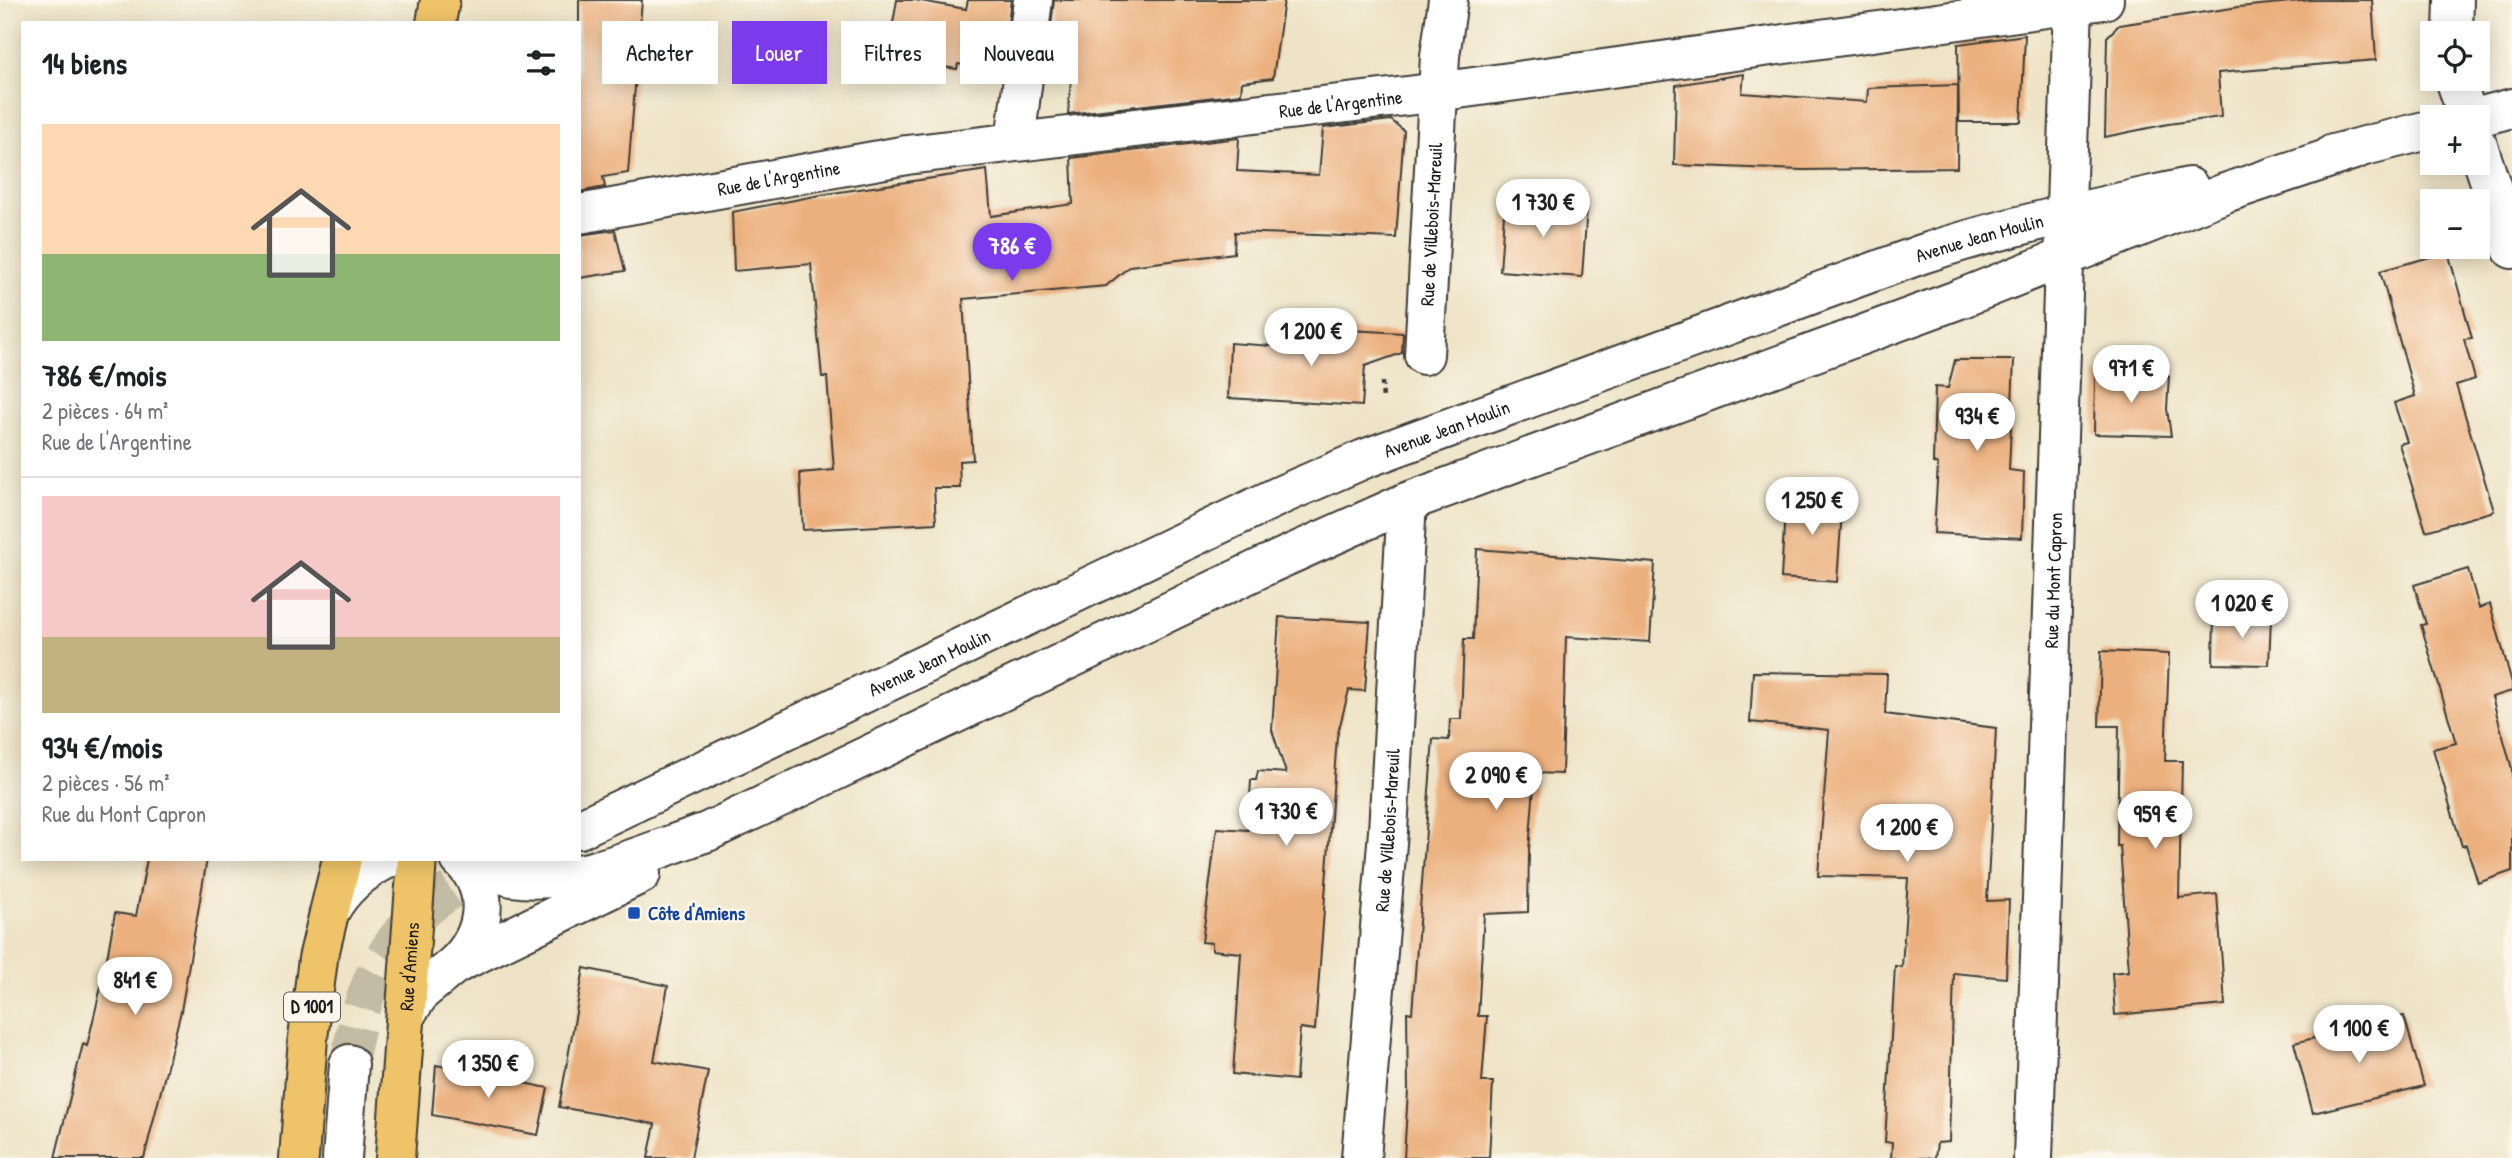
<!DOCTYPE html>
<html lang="fr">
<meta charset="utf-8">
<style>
:root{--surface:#fff;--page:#f6f6f6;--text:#202124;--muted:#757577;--line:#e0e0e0;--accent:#7c3aed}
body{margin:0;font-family:"Patrick Hand",sans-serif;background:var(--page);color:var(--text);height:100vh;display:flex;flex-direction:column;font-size:26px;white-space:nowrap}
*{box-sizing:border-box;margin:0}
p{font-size:23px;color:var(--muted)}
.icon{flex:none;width:38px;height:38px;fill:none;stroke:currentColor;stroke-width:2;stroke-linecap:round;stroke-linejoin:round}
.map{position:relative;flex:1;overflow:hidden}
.drawer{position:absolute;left:21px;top:21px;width:560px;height:840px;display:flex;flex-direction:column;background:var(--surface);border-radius:0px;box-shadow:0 4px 18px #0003}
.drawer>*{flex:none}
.hud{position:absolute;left:602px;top:21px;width:665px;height:63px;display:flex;gap:14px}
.controls{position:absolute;left:2420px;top:21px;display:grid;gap:14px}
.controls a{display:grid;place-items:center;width:70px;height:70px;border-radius:0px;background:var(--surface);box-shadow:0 4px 18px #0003;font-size:35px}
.price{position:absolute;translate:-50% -60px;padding:0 16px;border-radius:24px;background:#fff;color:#222;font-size:23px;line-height:46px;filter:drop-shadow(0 2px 4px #0008)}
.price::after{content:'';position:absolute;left:50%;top:42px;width:21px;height:16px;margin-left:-10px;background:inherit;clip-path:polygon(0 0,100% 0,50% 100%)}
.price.selected{background:var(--accent);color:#fff}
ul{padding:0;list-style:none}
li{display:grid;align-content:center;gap:14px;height:371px;padding:0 21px}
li+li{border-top:2px solid var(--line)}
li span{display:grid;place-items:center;height:217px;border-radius:0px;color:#555}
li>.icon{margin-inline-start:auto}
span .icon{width:126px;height:126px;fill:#fffc;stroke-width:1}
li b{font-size:30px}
h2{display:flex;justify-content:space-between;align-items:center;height:84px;padding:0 21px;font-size:30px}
.chip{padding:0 24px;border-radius:0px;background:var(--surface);box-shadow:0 4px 18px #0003;font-size:24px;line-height:63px}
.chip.selected{background:var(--accent);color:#fff}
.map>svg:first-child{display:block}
.building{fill:#ecb07e}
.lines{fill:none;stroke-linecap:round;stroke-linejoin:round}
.minor-tunnel{stroke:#c4bba4;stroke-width:38;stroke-dasharray:38 19;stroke-linecap:butt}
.minor-casing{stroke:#3c3a36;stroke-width:42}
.major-casing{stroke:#3c3a36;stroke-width:42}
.path{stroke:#3c3a36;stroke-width:4.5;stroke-dasharray:5 5;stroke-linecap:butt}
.minor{stroke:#fff;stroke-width:38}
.major{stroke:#efc469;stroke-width:38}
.transit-dot{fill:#1a4fb4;stroke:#fbf7ec;stroke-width:2.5}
.labels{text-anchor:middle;stroke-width:5;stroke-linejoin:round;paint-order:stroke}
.shield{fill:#fbf7ec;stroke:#5f5e5a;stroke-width:2}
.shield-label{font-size:18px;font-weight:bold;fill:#1c1c1c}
.street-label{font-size:19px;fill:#1c1c1c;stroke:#fbf7ec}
.transit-label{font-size:19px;font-weight:bold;fill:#164399;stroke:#fbf7ec;text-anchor:start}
</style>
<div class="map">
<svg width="2512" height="1158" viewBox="0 0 2512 1158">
<rect width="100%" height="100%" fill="#fbf7ec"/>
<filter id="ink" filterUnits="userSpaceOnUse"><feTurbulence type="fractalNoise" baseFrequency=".0143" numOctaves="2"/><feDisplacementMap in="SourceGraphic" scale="14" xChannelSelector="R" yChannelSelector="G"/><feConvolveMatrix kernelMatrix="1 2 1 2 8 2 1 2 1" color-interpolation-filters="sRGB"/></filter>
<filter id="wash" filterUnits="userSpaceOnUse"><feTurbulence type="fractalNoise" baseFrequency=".00686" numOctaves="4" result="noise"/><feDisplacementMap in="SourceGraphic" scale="28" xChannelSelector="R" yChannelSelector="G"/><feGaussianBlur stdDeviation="1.57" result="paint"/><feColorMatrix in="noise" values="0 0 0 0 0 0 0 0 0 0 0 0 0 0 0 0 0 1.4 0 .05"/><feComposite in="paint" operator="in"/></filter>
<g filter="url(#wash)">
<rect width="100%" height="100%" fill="#eee3c6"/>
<g id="blocks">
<path class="building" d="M579,0H642L628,173L603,177L605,187L579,192Z
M897,0H915L966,9L968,0H1011L1002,70L958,64L957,69L887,58Z
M1054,0H1284L1273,78L1242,82L1241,94L1068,114L1071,80L1045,77Z
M2311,0H2372L2376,60L2218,73L2221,117L2168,124L2105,137L2107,37L2119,25L2239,7Z
M2025,35L2021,122H1959L1958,44Z
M1744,74L1742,93L1867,102L1868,88L1958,85L1957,168L1802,170L1674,165L1676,85Z
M1391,120L1404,131L1396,238L1235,232L1234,253L1130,266L1106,286L963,299L973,460L959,461L960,488H934L936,523L803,530L800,473L834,470L827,377H822L811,264L734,271L732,212L826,194L987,170L991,216L1073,204L1071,158L1239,138L1237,171L1319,175L1323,128Z
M1505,200L1587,207L1582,277L1500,271Z
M615,230L625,271L579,278V235Z
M2448,252L2472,338L2464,339L2475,379L2456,385L2494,511L2426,531L2399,444L2407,442L2394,403L2415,396L2380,271Z
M1314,328L1403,333L1402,353L1365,366L1362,406L1228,398L1230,343L1313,349Z
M1955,360H2014L2009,470L2024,472L2022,538L1934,533L1938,464L1933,463L1935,387L1948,388Z
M2095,374L2169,376L2167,409L2171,436L2094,434Z
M1786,493L1843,496L1837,582L1781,578Z
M1477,549L1655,563L1650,642L1566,637L1562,774L1535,773L1529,850L1528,912L1484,914L1478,1016H1487L1482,1082H1493L1489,1158H1404L1408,1091L1407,1012L1412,1013L1433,739L1449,740L1450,719H1461L1464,639H1473Z
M2468,569L2479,608L2490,604L2512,683V691L2492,697L2512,769V871L2478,883L2466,845L2462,846L2433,749L2456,743L2421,625L2426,624L2414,585Z
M2214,614L2271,617L2269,665L2213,664Z
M1279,617L1370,622L1365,691L1349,690L1337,737L1315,1030L1300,1028L1296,1080L1233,1074L1241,953L1212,950V943L1202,942L1217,828L1248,830L1251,780H1256L1258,771L1286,773L1272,730Z
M2101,651L2169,654L2165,761H2182L2179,898L2217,894L2225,1005L2115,1015L2112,973L2129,971L2120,846H2117L2119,726H2099Z
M1753,672L1887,674L1885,714L1996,728L1987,901L2009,900L2006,978L1954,973L1949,1142L1937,1143L1935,1158H1891L1892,1143L1885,1142L1895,966L1902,967L1908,878L1818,876L1829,730L1750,722Z
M147,859H207L181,1011L144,1158H55L83,1044L87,1046L105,970L115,913L136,916Z
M584,968L668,986L654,1061L708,1071L691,1158H648L655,1124L559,1107Z
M2404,1016L2424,1086L2313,1113L2294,1043Z
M436,1065L548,1088L538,1135L432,1115Z"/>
</g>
</g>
<g filter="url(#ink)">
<use href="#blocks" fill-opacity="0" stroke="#3c3a36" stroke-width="2"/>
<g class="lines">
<path class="minor-tunnel" d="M349,1064C367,957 404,907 503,863"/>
<g class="minor-casing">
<g id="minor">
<path d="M2453,33L2454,0"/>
<path d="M2455,79L2468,117"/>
<path d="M2478,117L2512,108"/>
<path d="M1015,141L1033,0"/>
<path d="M2478,146L2512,249"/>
<path d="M2333,154L2432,129"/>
<path id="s1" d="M579,214L907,155L1415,95L2104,0"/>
<path id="s2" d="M1424,355L1440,56L1448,0"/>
<path id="s3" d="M579,829L1281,495L1364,459L1922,254C2010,225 2099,207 2189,187"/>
<path d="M467,859C481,866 497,874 512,877C578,887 646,852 707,832L1269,564L1407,502L1957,300L2225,193L2357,149"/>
<path d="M330,911C343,887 363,871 387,859"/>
<path d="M454,965C485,936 494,891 460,859"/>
<path d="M406,1014L421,992L454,965L641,874"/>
<path d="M342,1158L349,1064"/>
<path id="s4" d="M1361,1158L1388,831L1407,502"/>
<path id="s5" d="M2033,1158L2073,4"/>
</g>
</g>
<g class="major-casing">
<g id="major">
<path d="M436,23L440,0"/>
<path d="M299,1158L308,1038L318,959L342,859"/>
<path id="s6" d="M395,1158L417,859"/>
</g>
</g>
<path class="path" d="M1382,382L1383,401"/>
<use href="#minor" class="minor"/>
<use href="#major" class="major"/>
</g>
</g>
<rect class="transit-dot" x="627" y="906" width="14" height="14" rx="3.5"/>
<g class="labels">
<rect class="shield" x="284" y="992.5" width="56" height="29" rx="5"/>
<g class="shield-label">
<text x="312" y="1013">D 1001</text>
</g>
<g class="street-label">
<text dy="7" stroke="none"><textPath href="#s1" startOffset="770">Rue de l'Argentine</textPath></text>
<text dy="7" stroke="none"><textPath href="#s1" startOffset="203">Rue de l'Argentine</textPath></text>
<text dy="7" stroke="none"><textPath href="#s2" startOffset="131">Rue de Villebois-Mareuil</textPath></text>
<text dy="7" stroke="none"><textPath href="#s3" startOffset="1522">Avenue Jean Moulin</textPath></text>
<text dy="7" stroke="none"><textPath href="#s3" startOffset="956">Avenue Jean Moulin</textPath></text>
<text dy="7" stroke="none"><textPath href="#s5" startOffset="578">Rue du Mont Capron</textPath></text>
<text dy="7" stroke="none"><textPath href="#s3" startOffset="388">Avenue Jean Moulin</textPath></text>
<text dy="7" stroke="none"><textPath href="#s4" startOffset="329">Rue de Villebois-Mareuil</textPath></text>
<text dy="7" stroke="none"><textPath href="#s6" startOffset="192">Rue d'Amiens</textPath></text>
</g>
<g class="transit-label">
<text x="648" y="920">Côte d'Amiens</text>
</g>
</g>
</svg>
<div class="controls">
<a><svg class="icon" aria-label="locate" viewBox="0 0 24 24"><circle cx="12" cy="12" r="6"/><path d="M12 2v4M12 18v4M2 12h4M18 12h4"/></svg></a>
<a>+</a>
<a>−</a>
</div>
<b class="price" style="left:1543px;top:239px">1 730 €</b>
<b class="price selected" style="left:1012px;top:283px">786 €</b>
<b class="price" style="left:1311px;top:368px">1 200 €</b>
<b class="price" style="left:2131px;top:405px">971 €</b>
<b class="price" style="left:1977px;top:453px">934 €</b>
<b class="price" style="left:1812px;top:537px">1 250 €</b>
<b class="price" style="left:2242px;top:640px">1 020 €</b>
<b class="price" style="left:1496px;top:812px">2 090 €</b>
<b class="price" style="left:1286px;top:848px">1 730 €</b>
<b class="price" style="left:2155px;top:851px">959 €</b>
<b class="price" style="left:1907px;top:864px">1 200 €</b>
<b class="price" style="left:135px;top:1017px">841 €</b>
<b class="price" style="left:2359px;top:1065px">1 100 €</b>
<b class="price" style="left:488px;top:1100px">1 350 €</b>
<div class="hud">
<a class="chip">Acheter</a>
<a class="chip selected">Louer</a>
<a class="chip">Filtres</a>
<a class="chip">Nouveau</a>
</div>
<section class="drawer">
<h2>14 biens<svg class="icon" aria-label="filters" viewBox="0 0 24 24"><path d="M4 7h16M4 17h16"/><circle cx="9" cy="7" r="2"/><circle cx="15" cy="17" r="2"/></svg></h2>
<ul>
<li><span style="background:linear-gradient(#ffd9b3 60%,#8fb573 0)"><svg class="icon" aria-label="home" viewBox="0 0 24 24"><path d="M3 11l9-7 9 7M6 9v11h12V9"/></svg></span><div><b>786 €/mois</b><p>2 pièces · 64 m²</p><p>Rue de l'Argentine</p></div></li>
<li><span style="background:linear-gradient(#f6c9c9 65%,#c2b280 0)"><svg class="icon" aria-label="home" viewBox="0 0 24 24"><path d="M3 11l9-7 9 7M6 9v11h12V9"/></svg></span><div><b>934 €/mois</b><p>2 pièces · 56 m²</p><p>Rue du Mont Capron</p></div></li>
</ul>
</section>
</div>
